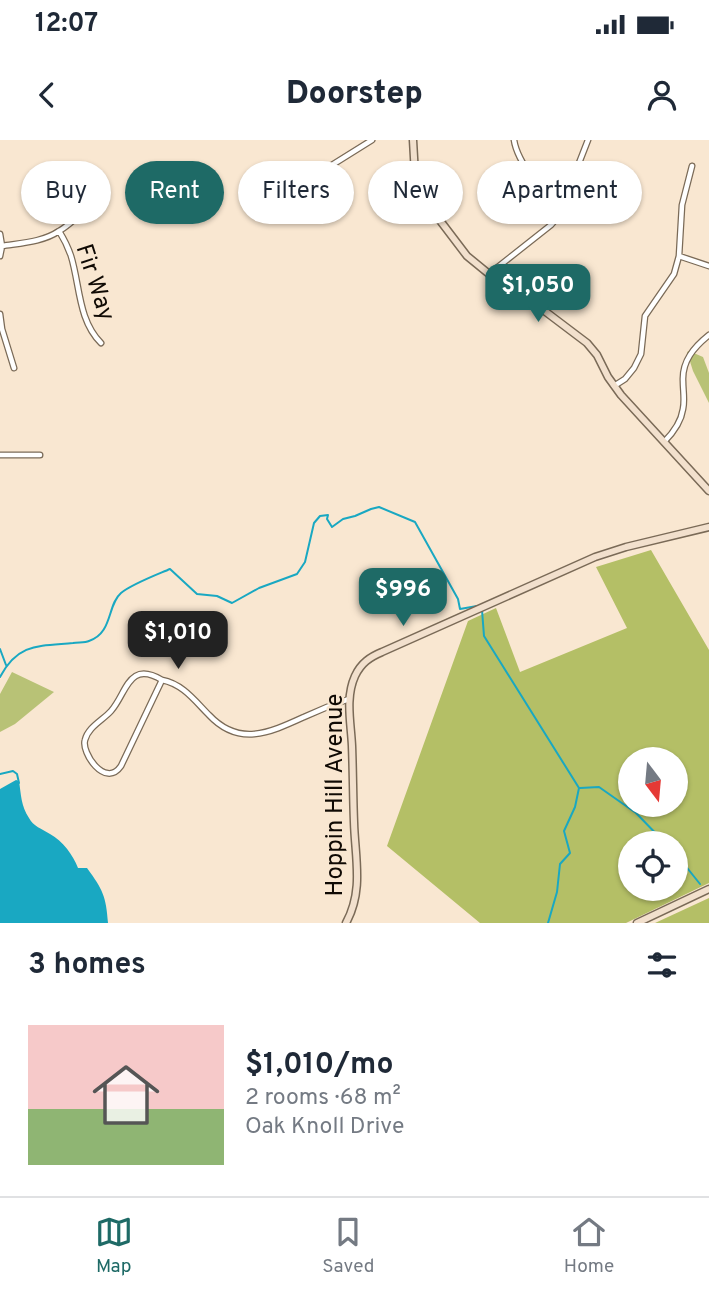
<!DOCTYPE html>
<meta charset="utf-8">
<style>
:root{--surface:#fff;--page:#f6f6f7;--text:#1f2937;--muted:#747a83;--line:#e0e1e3;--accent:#1e6a66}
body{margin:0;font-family:Overpass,sans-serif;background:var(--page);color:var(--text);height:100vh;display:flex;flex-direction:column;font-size:26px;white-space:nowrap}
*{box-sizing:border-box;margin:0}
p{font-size:23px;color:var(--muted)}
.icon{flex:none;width:38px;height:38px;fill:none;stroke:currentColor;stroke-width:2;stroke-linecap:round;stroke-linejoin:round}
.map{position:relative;height:783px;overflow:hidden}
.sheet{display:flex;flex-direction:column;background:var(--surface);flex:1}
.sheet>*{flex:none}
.top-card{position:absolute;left:21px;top:21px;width:668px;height:63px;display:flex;gap:14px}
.needle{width:46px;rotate:164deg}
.tools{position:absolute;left:618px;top:607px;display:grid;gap:14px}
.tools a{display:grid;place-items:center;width:70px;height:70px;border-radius:50%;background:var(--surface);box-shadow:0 2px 5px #0004;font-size:35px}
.price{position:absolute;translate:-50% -60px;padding:0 16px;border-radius:14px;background:var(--accent);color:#fff;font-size:23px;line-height:46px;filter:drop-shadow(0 2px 4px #0008)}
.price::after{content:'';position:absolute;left:50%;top:42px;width:21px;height:16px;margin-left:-10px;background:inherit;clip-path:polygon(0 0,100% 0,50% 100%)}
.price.selected{background:#222;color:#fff}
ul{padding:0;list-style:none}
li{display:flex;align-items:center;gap:21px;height:175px;padding:0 28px}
li span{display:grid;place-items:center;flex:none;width:196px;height:140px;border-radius:0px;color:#555}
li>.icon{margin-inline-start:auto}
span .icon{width:84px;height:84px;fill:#fffc;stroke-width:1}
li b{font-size:30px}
h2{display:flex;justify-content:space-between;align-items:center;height:84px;padding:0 28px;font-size:30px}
.tag{padding:0 24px;border-radius:32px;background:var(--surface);box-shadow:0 2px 5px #0004;font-size:24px;line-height:63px}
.tag.selected{background:var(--accent);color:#fff}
.status{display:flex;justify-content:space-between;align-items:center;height:49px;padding:0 35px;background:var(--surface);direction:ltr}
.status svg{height:19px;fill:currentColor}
header{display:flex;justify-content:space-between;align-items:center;height:91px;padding:0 28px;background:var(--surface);font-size:32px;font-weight:800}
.menu{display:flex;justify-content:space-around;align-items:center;height:98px;border-top:2px solid var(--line);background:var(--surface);font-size:19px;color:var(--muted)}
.menu a{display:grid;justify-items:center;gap:4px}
.menu .selected{color:var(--accent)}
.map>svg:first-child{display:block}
.green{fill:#b8c276}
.forest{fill:#b4bf66;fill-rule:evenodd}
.water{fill:#19a8c2}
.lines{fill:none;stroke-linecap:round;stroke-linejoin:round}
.stream{stroke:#19a8c2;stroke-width:2}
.street-casing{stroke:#7a6a57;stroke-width:7}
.secondary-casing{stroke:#7a6a57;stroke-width:9}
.street{stroke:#fff;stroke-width:4.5}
.secondary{stroke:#f2e0cd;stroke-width:6}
.labels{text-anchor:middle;stroke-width:5;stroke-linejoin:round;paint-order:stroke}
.street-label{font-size:24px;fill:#100a04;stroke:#f9e7d1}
</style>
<div class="status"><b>12:07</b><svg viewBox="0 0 49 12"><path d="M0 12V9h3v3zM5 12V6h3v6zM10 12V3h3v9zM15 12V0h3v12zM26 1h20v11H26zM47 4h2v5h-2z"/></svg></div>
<header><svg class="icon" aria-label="back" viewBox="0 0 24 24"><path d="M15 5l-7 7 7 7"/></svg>Doorstep<svg class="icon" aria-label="person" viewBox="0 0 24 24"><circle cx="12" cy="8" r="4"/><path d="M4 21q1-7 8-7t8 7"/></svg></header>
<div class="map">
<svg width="709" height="783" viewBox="0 0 709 783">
<rect width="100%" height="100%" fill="#f9e7d1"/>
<path class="green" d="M689,211L703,217L709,233V263L693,231L687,212Z
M12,532L54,552L15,584L0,592V554Z"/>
<path class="forest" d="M651,410L709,510V743L626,783H480L387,706L468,481L496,468L520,532L627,488L596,427ZM630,620H676V665H630ZM630,704H676V749H630Z
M709,758V783H655Z"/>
<path class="water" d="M16,640L19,641C21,654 21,666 29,678C33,686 42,689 50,694C63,701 73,715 78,728H87C103,750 106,756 108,783H0V649Z"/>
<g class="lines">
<path class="stream" d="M482,470L484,496L579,648L575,667L564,691L570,713L560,724L557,752L548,783
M0,509L6,525
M0,537C18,503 39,506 73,503C78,502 85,503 89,501C113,493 107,465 121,453C132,444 156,435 170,429L197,454L217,456L232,463L259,448L297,434L305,422L314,383L320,376L328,375L327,379L332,387L343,379L355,376L371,369L379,367L415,382L458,459L460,469L477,466
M0,634L13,631L17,634L19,643
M580,648L599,647L636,673L666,704
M676,714L700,744"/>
<g class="street-casing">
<path id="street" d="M514,0C517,20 544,59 564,67
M332,25L372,0
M59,91C64,99 68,107 71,116C80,145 78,180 101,203
M0,94L2,106L0,116
M2,106C21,103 43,102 59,91C68,86 73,79 83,75
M679,116L709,126
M489,134L551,85L558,77L588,0
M0,174L2,189L14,228
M614,246L625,239L634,228L641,214L645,176L674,134L679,116L682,65L692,26
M664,302C673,293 681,283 683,269C685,260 683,251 683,241C682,221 694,207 709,195
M0,315H40
M162,540C128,520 127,553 111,571C103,580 88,587 85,600C81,612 105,649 121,626L162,540C183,544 195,561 209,575C239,607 269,593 304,577C319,570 334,564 349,559"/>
</g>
<g class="secondary-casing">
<path id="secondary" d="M413,0L415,35L420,52L429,66L467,116L500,143L546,172L587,203L597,215L608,237L621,255L709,351
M346,783C364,750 355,718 354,682C353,657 353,631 352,606C351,583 345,558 355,536C361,523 370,517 382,512L595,417L626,407L709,387
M637,783L709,749"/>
</g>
<use href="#street" class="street"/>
<use href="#secondary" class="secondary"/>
</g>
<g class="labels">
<g class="street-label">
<text transform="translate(96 142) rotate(72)" y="8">Fir Way</text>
<text transform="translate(334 655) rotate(-90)" y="8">Hoppin Hill Avenue</text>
</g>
</g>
</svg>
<div class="tools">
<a><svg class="needle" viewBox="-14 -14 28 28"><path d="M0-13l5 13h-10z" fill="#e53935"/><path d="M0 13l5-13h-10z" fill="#747a83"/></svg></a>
<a><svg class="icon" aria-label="locate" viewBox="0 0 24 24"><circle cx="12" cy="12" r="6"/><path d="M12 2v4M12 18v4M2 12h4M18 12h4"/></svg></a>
</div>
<b class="price" style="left:538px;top:184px">$1,050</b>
<b class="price" style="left:403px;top:488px">$996</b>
<b class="price selected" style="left:178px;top:531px">$1,010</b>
<div class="top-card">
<a class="tag">Buy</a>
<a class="tag selected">Rent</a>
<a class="tag">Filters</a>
<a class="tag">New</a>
<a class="tag">Apartment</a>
</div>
</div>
<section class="sheet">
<h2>3 homes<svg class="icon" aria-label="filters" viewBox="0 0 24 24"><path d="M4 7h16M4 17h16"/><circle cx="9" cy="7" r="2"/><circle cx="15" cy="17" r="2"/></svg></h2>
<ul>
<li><span style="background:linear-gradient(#f6c9c9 60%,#8fb573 0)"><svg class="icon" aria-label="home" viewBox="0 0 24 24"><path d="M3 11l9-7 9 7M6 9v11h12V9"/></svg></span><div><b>$1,010/mo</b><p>2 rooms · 68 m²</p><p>Oak Knoll Drive</p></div></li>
</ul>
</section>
<nav class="menu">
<a class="selected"><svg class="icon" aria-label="map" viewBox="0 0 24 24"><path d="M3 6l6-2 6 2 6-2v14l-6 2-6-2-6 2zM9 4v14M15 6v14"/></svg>Map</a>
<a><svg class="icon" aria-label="saved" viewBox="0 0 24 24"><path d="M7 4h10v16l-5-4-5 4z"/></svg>Saved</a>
<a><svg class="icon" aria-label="home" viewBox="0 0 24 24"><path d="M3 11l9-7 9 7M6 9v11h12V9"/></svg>Home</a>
</nav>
